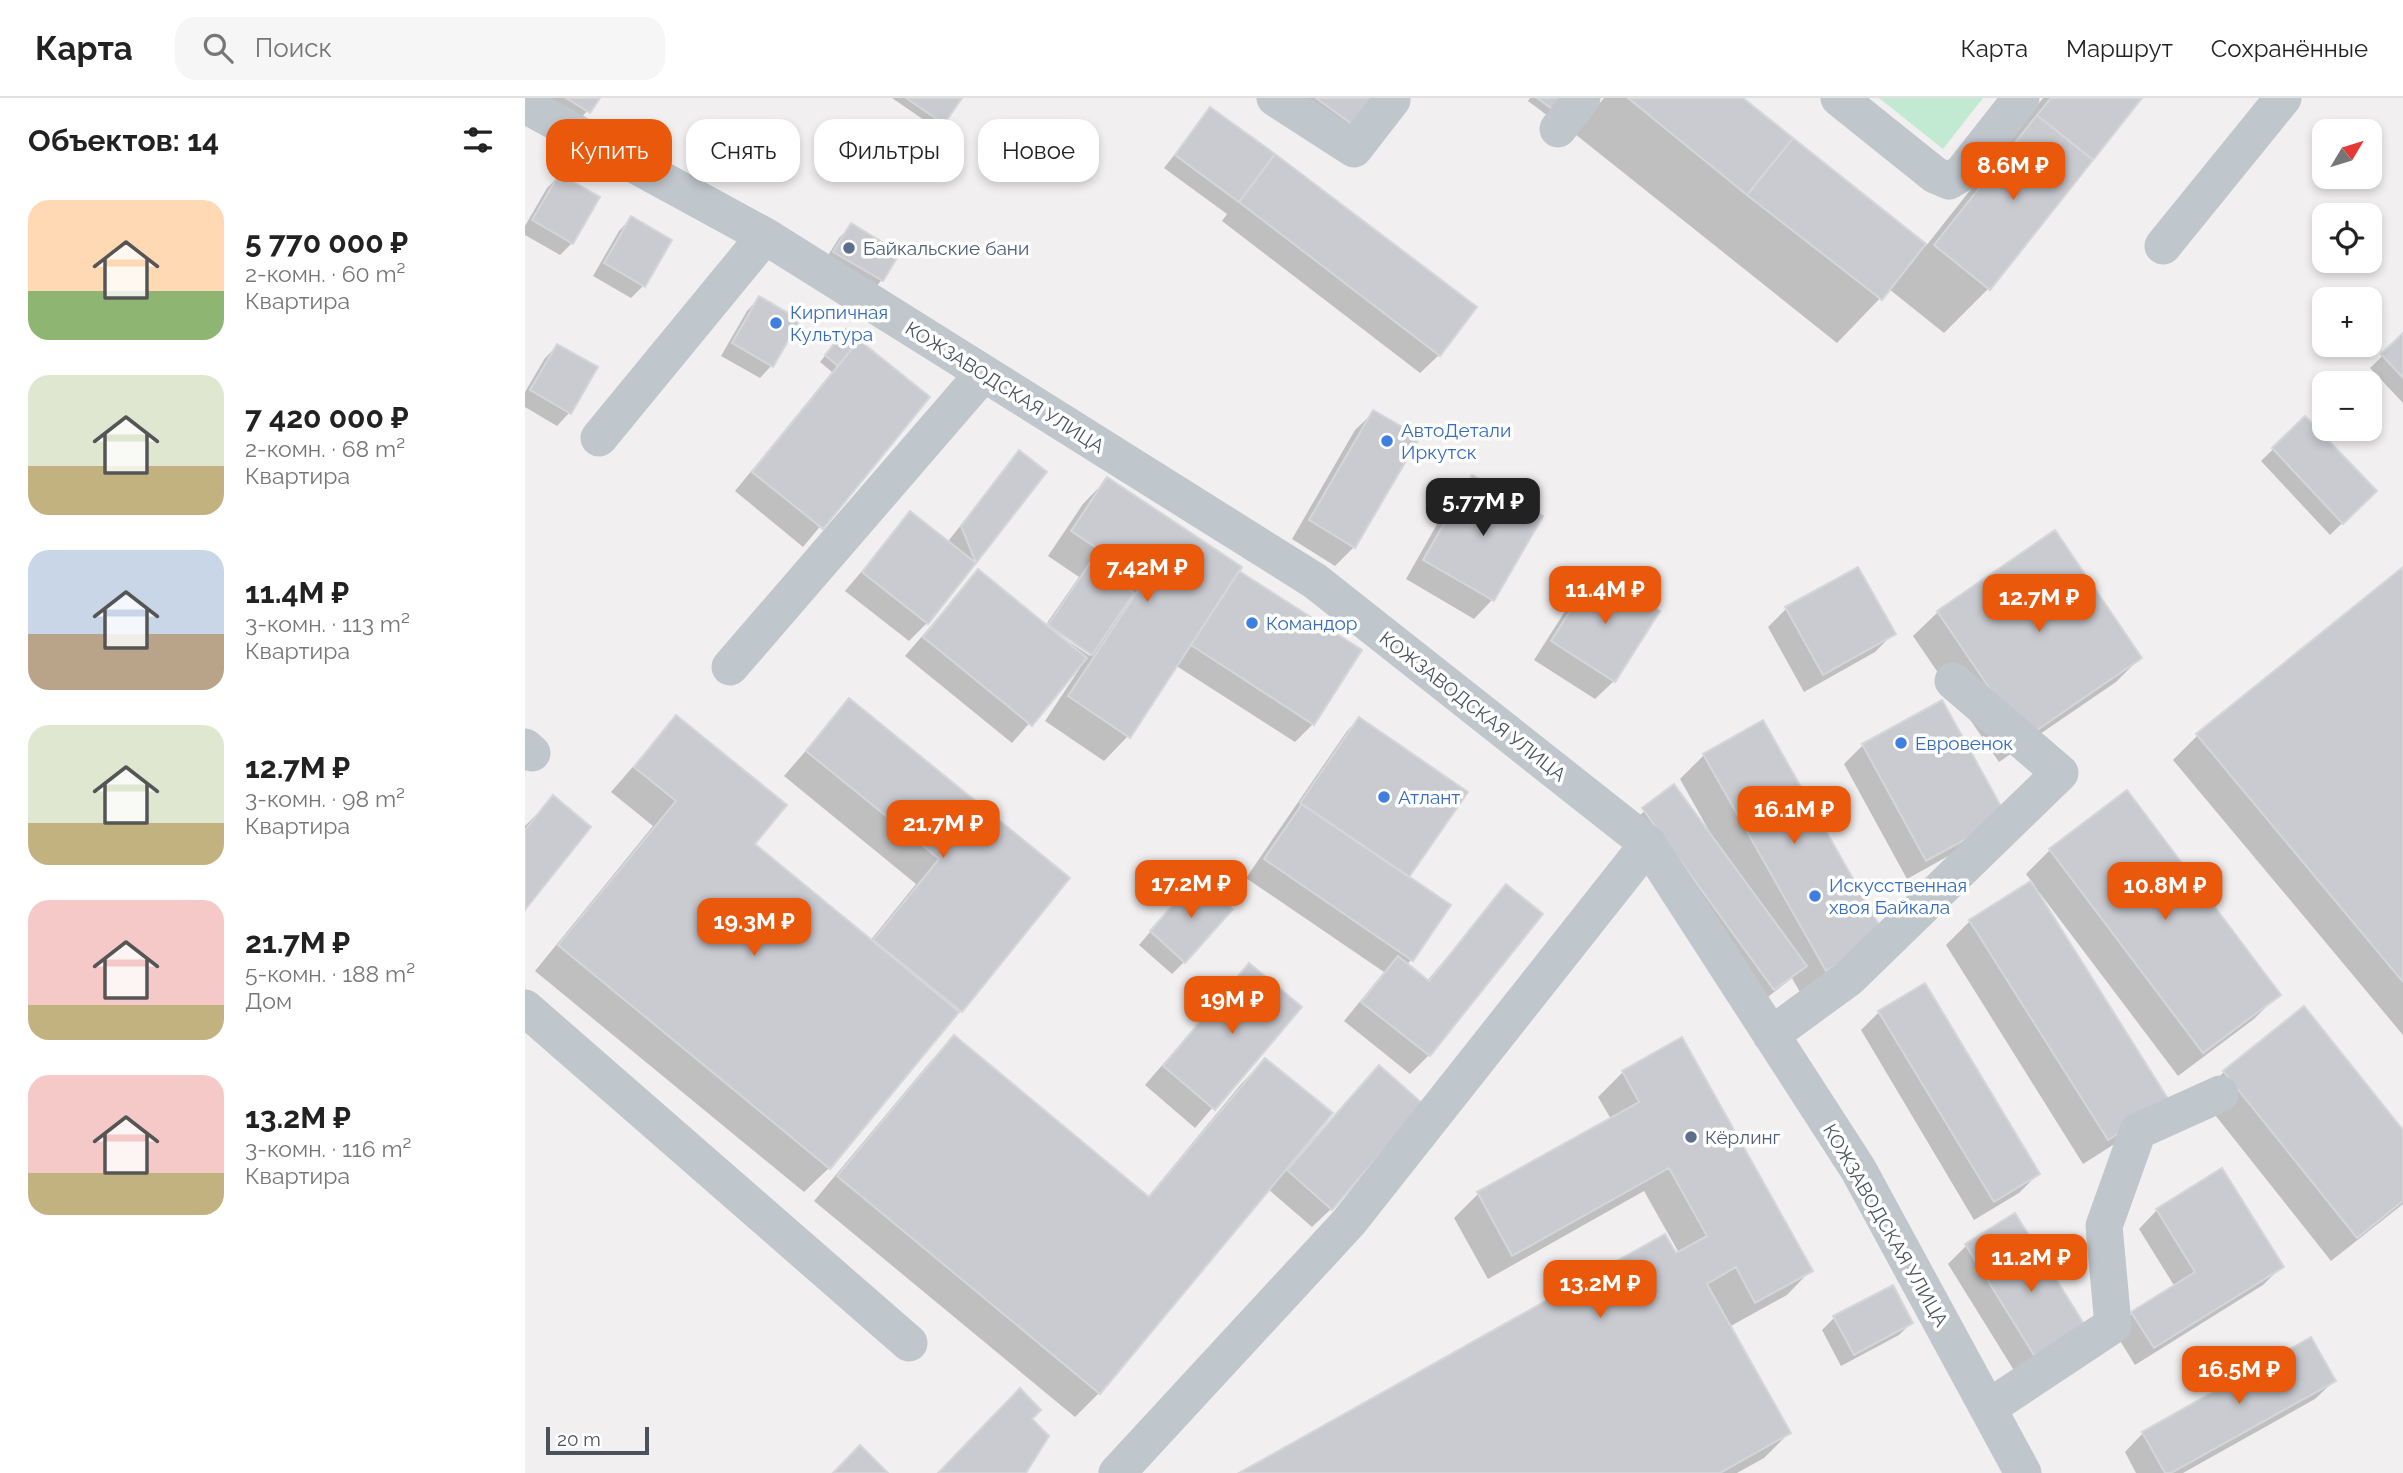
<!DOCTYPE html>
<html lang="ru">
<meta charset="utf-8">
<style>
:root{--surface:#fff;--page:#f6f6f6;--text:#222;--muted:#767676;--line:#e0e0e0;--accent:#ea580c}
body{margin:0;font-family:Raleway,sans-serif;background:var(--page);color:var(--text);height:100vh;display:flex;flex-direction:column;font-size:26px;white-space:nowrap}
*{box-sizing:border-box;margin:0}
p{font-size:23px;color:var(--muted)}
.icon{flex:none;width:38px;height:38px;fill:none;stroke:currentColor;stroke-width:2;stroke-linecap:round;stroke-linejoin:round}
.map{position:relative;flex:1;overflow:hidden}
.sheet{display:flex;flex-direction:column;background:var(--surface);width:525px}
.sheet>*{flex:none}
.banner{position:absolute;left:21px;top:21px;width:665px;height:63px;display:flex;gap:14px}
.needle{width:46px;rotate:52deg}
.buttons{position:absolute;left:1787px;top:21px;display:grid;gap:14px}
.buttons a{display:grid;place-items:center;width:70px;height:70px;border-radius:14px;background:var(--surface);box-shadow:0 4px 10px #0003;font-size:35px}
.scale{position:absolute;left:21px;bottom:18px;width:103px;box-sizing:border-box;padding-left:7px;border:4px solid #49525b;border-top:0;font-size:19px;line-height:24px;white-space:nowrap;color:#49525b;-webkit-text-stroke:5px #fff;paint-order:stroke}
.price{position:absolute;translate:-50% -60px;padding:0 16px;border-radius:14px;background:var(--accent);color:#fff;font-size:23px;line-height:46px;filter:drop-shadow(0 2px 4px #0008)}
.price::after{content:'';position:absolute;left:50%;top:42px;width:21px;height:16px;margin-left:-10px;background:inherit;clip-path:polygon(0 0,100% 0,50% 100%)}
.price.current{background:#222;color:#fff}
ul{padding:0;list-style:none}
li{display:flex;align-items:center;gap:21px;height:175px;padding:0 28px}
li span{display:grid;place-items:center;flex:none;width:196px;height:140px;border-radius:21px;color:#555}
li>.icon{margin-inline-start:auto}
span .icon{width:84px;height:84px;fill:#fffc;stroke-width:1}
li b{font-size:30px}
h2{display:flex;justify-content:space-between;align-items:center;height:84px;padding:0 28px;font-size:30px}
.tag{padding:0 24px;border-radius:21px;background:var(--surface);box-shadow:0 4px 10px #0003;font-size:24px;line-height:63px}
.tag.current{background:var(--accent);color:#fff}
header{display:flex;align-items:center;gap:42px;box-sizing:border-box;height:98px;padding:0 35px;background:var(--surface);border-bottom:2px solid var(--line)}
header strong{font-size:33px}
nav{display:flex;gap:38px;margin-inline-start:auto;font-size:24px}
.search{width:490px;height:63px;background:var(--page);display:flex;align-items:center;gap:18px;box-sizing:border-box;padding:0 24px;border-radius:21px;color:var(--muted);font-size:26px}
main{display:flex;flex:1;min-height:0}
.map>svg:first-child{display:block}
.green{fill:#c2ead2}
.shadow{fill:#0003}
.building{fill:#cacbd1;stroke:#d4d6da;stroke-width:2}
.lines{fill:none;stroke-linecap:round;stroke-linejoin:round}
.minor{stroke:#bfc6cc;stroke-width:37}
.service-dot{fill:#5c6f8a;stroke:#fff;stroke-width:2.5}
.shop-dot{fill:#3f7fe0;stroke:#fff;stroke-width:2.5}
.labels{text-anchor:middle;stroke-width:7;stroke-linejoin:round;paint-order:stroke}
.service-label{font-size:19px;fill:#4e5e75;stroke:#fff;text-anchor:start}
.shop-label{font-size:19px;fill:#366cbe;stroke:#fff;text-anchor:start}
.street-label{font-size:19px;fill:#49525b;stroke:#fff}
</style>
<header>
<strong>Карта</strong>
<div class="search"><svg class="icon" aria-label="search" viewBox="0 0 24 24"><circle cx="10" cy="10" r="6"/><path d="M15 15l6 6"/></svg>Поиск</div>
<nav><a>Карта</a><a>Маршрут</a><a>Сохранённые</a></nav>
</header>
<main>
<section class="sheet">
<h2>Объектов: 14<svg class="icon" aria-label="filters" viewBox="0 0 24 24"><path d="M4 7h16M4 17h16"/><circle cx="9" cy="7" r="2"/><circle cx="15" cy="17" r="2"/></svg></h2>
<ul>
<li><span style="background:linear-gradient(#ffd9b3 65%,#8fb573 0)"><svg class="icon" aria-label="home" viewBox="0 0 24 24"><path d="M3 11l9-7 9 7M6 9v11h12V9"/></svg></span><div><b>5 770 000 ₽</b><p>2-комн. · 60 m²</p><p>Квартира</p></div></li>
<li><span style="background:linear-gradient(#dfe7d0 65%,#c2b280 0)"><svg class="icon" aria-label="home" viewBox="0 0 24 24"><path d="M3 11l9-7 9 7M6 9v11h12V9"/></svg></span><div><b>7 420 000 ₽</b><p>2-комн. · 68 m²</p><p>Квартира</p></div></li>
<li><span style="background:linear-gradient(#c9d6e8 60%,#b9a48a 0)"><svg class="icon" aria-label="home" viewBox="0 0 24 24"><path d="M3 11l9-7 9 7M6 9v11h12V9"/></svg></span><div><b>11.4M ₽</b><p>3-комн. · 113 m²</p><p>Квартира</p></div></li>
<li><span style="background:linear-gradient(#dfe7d0 70%,#c2b280 0)"><svg class="icon" aria-label="home" viewBox="0 0 24 24"><path d="M3 11l9-7 9 7M6 9v11h12V9"/></svg></span><div><b>12.7M ₽</b><p>3-комн. · 98 m²</p><p>Квартира</p></div></li>
<li><span style="background:linear-gradient(#f6c9c9 75%,#c2b280 0)"><svg class="icon" aria-label="home" viewBox="0 0 24 24"><path d="M3 11l9-7 9 7M6 9v11h12V9"/></svg></span><div><b>21.7M ₽</b><p>5-комн. · 188 m²</p><p>Дом</p></div></li>
<li><span style="background:linear-gradient(#f6c9c9 70%,#c2b280 0)"><svg class="icon" aria-label="home" viewBox="0 0 24 24"><path d="M3 11l9-7 9 7M6 9v11h12V9"/></svg></span><div><b>13.2M ₽</b><p>3-комн. · 116 m²</p><p>Квартира</p></div></li>
</ul>
</section>
<div class="map">
<svg width="1878" height="1375" viewBox="0 0 1878 1375">
<rect width="100%" height="100%" fill="#f1efef"/>
<path class="green" d="M1354,0H1458L1418,51Z"/>
<path class="shadow" d="M0,0H73L46,32Z
M367,0H435L412,31Z
M778,0H845L821,32Z
M1005,0H1038L1023,18L1003,3Z
M1079,0H1216L1401,148L1518,0H1615L1463,191L1419,235L1364,191L1312,245L1050,36Z
M685,11L914,257L895,275L697,123L702,116L639,70Z
M34,78L47,145L35,157L0,137V128L22,90Z
M106,120L118,188L106,200L68,178L94,133Z
M326,128L357,182L345,195L297,167L314,140Z
M234,200L247,267L235,280L196,258L222,213Z
M1878,238V305L1845,270Z
M315,239L402,300L278,449L210,393L307,274L295,264Z
M32,248L71,270L44,315L32,328L0,309V294L20,260Z
M849,314L829,449L810,468L767,441L830,332Z
M1780,320L1850,393L1805,437L1736,363Z
M494,355L519,374L402,525L384,543L320,493L385,416L427,449L424,442Z
M947,379L967,502L949,521L881,481L928,398Z
M582,381L788,626L770,644L650,567L603,638L579,663L520,623L555,570L553,569L487,645L380,558L453,473L515,524L565,558V554L522,525L554,479L523,458L558,406Z
M1530,435L1615,560L1591,584L1474,664L1388,538L1413,514Z
M1878,471V937L1648,662L1672,638Z
M1071,475L1089,583L1070,601L1009,562L1053,493Z
M1261,511L1368,536L1350,554L1279,594L1243,529Z
M324,603L543,780L436,913L304,1070L279,1094L10,873L128,728L86,694L151,619L227,747L345,843L391,786L259,678Z
M834,621L881,779L886,862L881,867L902,883L981,789L1016,817L904,957L885,976L819,923L859,874L721,780L822,633Z
M1338,647L1461,737L1382,781L1319,666Z
M1179,657L1359,838L1276,896L1267,880L1230,909L1099,730L1149,689L1181,732L1183,731L1155,681Z
M28,700L0,809V728Z
M1525,752L1754,896L1729,921L1653,978L1514,794L1512,796L1618,1028L1558,1066L1421,847L1445,823L1507,784L1501,776Z
M659,794V864L647,876L614,847Z
M724,867L774,909L670,1030L620,987Z
M1354,914L1513,1076L1494,1095L1449,1122L1336,932Z
M429,940L622,1100L716,986L740,962L789,1040L854,969L806,1111L787,1129L743,1091L574,1295L550,1319L289,1103L405,964Z
M1156,941L1286,1172L1262,1197L1204,1229L1264,1335L1239,1360L1212,1375H717L1154,1155L1119,1093L963,1181L929,1120L953,1096L1086,1021L1073,999L1098,974Z
M1699,974L1878,1035V1106L1806,1163L1675,998Z
M1632,1112L1756,1169L1738,1187L1610,1267L1589,1233L1608,1215L1650,1189L1614,1131Z
M1441,1148L1551,1266L1503,1295L1423,1166Z
M1309,1220L1386,1225L1374,1237L1316,1268L1297,1232Z
M1809,1283L1790,1301L1658,1375H1611L1600,1354L1618,1335Z"/>
<path class="building" d="M41,0H75L65,15Z
M381,0H437L419,26Z
M791,0H848L828,27Z
M1012,0H1040L1030,13Z
M1103,0H1218L1268,40L1222,97Z
M1526,0H1617L1568,62L1512,17Z
M685,9L750,56L714,104L650,57Z
M1512,17L1568,62L1465,192L1409,147Z
M1268,40L1401,146L1357,202L1222,97Z
M750,56L952,209L915,258L714,104Z
M34,76L75,99L48,146L7,122Z
M106,118L147,142L120,189L79,165Z
M326,125L375,155L358,183L308,154Z
M234,198L275,222L248,269L207,245Z
M321,231L334,242L313,268L300,257Z
M1878,235V280L1856,256Z
M334,242L405,299L298,431L227,374Z
M32,246L73,269L46,316L5,292Z
M848,312L895,339L830,450L784,422Z
M1780,318L1852,393L1818,426L1747,350Z
M494,352L522,374L451,465L436,428Z
M947,377L1018,418L969,503L898,462Z
M582,379L717,469L605,640L543,598L620,482L546,433Z
M385,413L451,465L403,526L337,474Z
M1530,432L1617,560L1499,641L1412,513Z
M565,465L609,495L567,557L523,527Z
M1333,469L1371,536L1298,577L1260,509Z
M1878,469V884L1671,636Z
M453,471L562,560L507,628L398,539Z
M1071,472L1135,513L1090,584L1026,543Z
M714,473L837,552L789,627L666,547Z
M324,600L545,780L437,914L348,842L414,761L281,653Z
M1417,602L1482,719L1401,763L1337,646Z
M151,617L262,707L230,746L434,914L305,1071L33,847L151,703L109,669Z
M834,619L943,694L884,779L775,705Z
M1238,622L1361,839L1301,873L1178,656Z
M1149,686L1282,868L1249,892L1117,710Z
M1602,692L1756,897L1678,955L1524,751Z
M28,697L66,729L0,812V732Z
M777,706L926,807L888,863L739,761Z
M672,780L708,811L660,865L625,833Z
M1506,783L1645,1004L1583,1042L1444,822Z
M981,786L1018,816L905,958L836,904L873,858L904,883Z
M724,865L777,909L690,1012L638,968Z
M1400,885L1515,1076L1469,1104L1353,913Z
M1779,908L1878,1032V1103L1832,1140L1698,973Z
M429,937L624,1099L740,960L808,1015L575,1296L312,1078Z
M1157,939L1288,1173L1230,1205L1211,1169L1182,1186L1266,1335L1195,1375H714L1140,1136L1151,1155L1182,1138L1144,1070L987,1158L952,1094L1114,1004L1097,973Z
M854,967L898,1006L807,1112L762,1072Z
M1697,1070L1759,1169L1629,1250L1606,1214L1670,1174L1631,1111Z
M1490,1115L1572,1247L1522,1278L1440,1146Z
M1368,1187L1388,1225L1329,1257L1308,1218Z
M1786,1239L1811,1283L1646,1375H1640L1617,1334Z
M495,1290L516,1312L507,1321L524,1338L501,1375H413Z
M335,1347L363,1375H308Z"/>
<g class="lines">
<path class="minor" d="M750,0L829,51L867,2
M1314,0L1410,77L1424,83L1437,75L1496,0
M0,7L240,138L790,483L1123,746L1333,1071L1498,1375
M1033,31L1057,0
M1638,148L1758,0
M74,340L240,138
M205,569L458,276
M0,649L7,655
M0,910L384,1245
M1246,937L1324,880L1535,675L1428,583
M1463,1310L1588,1227L1579,1128L1613,1033L1695,996
M592,1375L824,1124L1123,746"/>
</g>
<g class="service-dot">
<circle cx="324" cy="150" r="7"/>
<circle cx="1166" cy="1039" r="7"/>
</g>
<g class="shop-dot">
<circle cx="251" cy="225" r="7"/>
<circle cx="862" cy="343" r="7"/>
<circle cx="727" cy="525" r="7"/>
<circle cx="1376" cy="645" r="7"/>
<circle cx="859" cy="699" r="7"/>
<circle cx="1290" cy="798" r="7"/>
</g>
<g class="labels">
<g class="service-label">
<text x="338" y="157">Байкальские бани</text>
<text x="1180" y="1046">Кёрлинг</text>
</g>
<g class="shop-label">
<text x="265" y="221">Кирпичная<tspan x="265" dy="22">Культура</tspan></text>
<text x="876" y="339">АвтоДетали<tspan x="876" dy="22">Иркутск</tspan></text>
<text x="741" y="532">Командор</text>
<text x="1390" y="652">Евровенок</text>
<text x="873" y="706">Атлант</text>
<text x="1304" y="794">Искусственная<tspan x="1304" dy="22">хвоя Байкала</tspan></text>
</g>
<g class="street-label">
<text transform="translate(480 289) rotate(32)" y="7">КОЖЗАВОДСКАЯ УЛИЦА</text>
<text transform="translate(948 608) rotate(38)" y="7">КОЖЗАВОДСКАЯ УЛИЦА</text>
<text transform="translate(1361 1127) rotate(60)" y="7">КОЖЗАВОДСКАЯ УЛИЦА</text>
</g>
</g>
</svg>
<div class="buttons">
<a><svg class="needle" viewBox="-14 -14 28 28"><path d="M0-13l5 13h-10z" fill="#e53935"/><path d="M0 13l5-13h-10z" fill="#767676"/></svg></a>
<a><svg class="icon" aria-label="locate" viewBox="0 0 24 24"><circle cx="12" cy="12" r="6"/><path d="M12 2v4M12 18v4M2 12h4M18 12h4"/></svg></a>
<a>+</a>
<a>−</a>
</div>
<div class="scale">20 m</div>
<b class="price" style="left:1488px;top:104px">8.6M ₽</b>
<b class="price current" style="left:958px;top:440px">5.77M ₽</b>
<b class="price" style="left:622px;top:506px">7.42M ₽</b>
<b class="price" style="left:1080px;top:528px">11.4M ₽</b>
<b class="price" style="left:1514px;top:536px">12.7M ₽</b>
<b class="price" style="left:1269px;top:748px">16.1M ₽</b>
<b class="price" style="left:418px;top:762px">21.7M ₽</b>
<b class="price" style="left:666px;top:822px">17.2M ₽</b>
<b class="price" style="left:1640px;top:824px">10.8M ₽</b>
<b class="price" style="left:229px;top:860px">19.3M ₽</b>
<b class="price" style="left:707px;top:938px">19M ₽</b>
<b class="price" style="left:1506px;top:1196px">11.2M ₽</b>
<b class="price" style="left:1075px;top:1222px">13.2M ₽</b>
<b class="price" style="left:1714px;top:1308px">16.5M ₽</b>
<div class="banner">
<a class="tag current">Купить</a>
<a class="tag">Снять</a>
<a class="tag">Фильтры</a>
<a class="tag">Новое</a>
</div>
</div>
</main>
